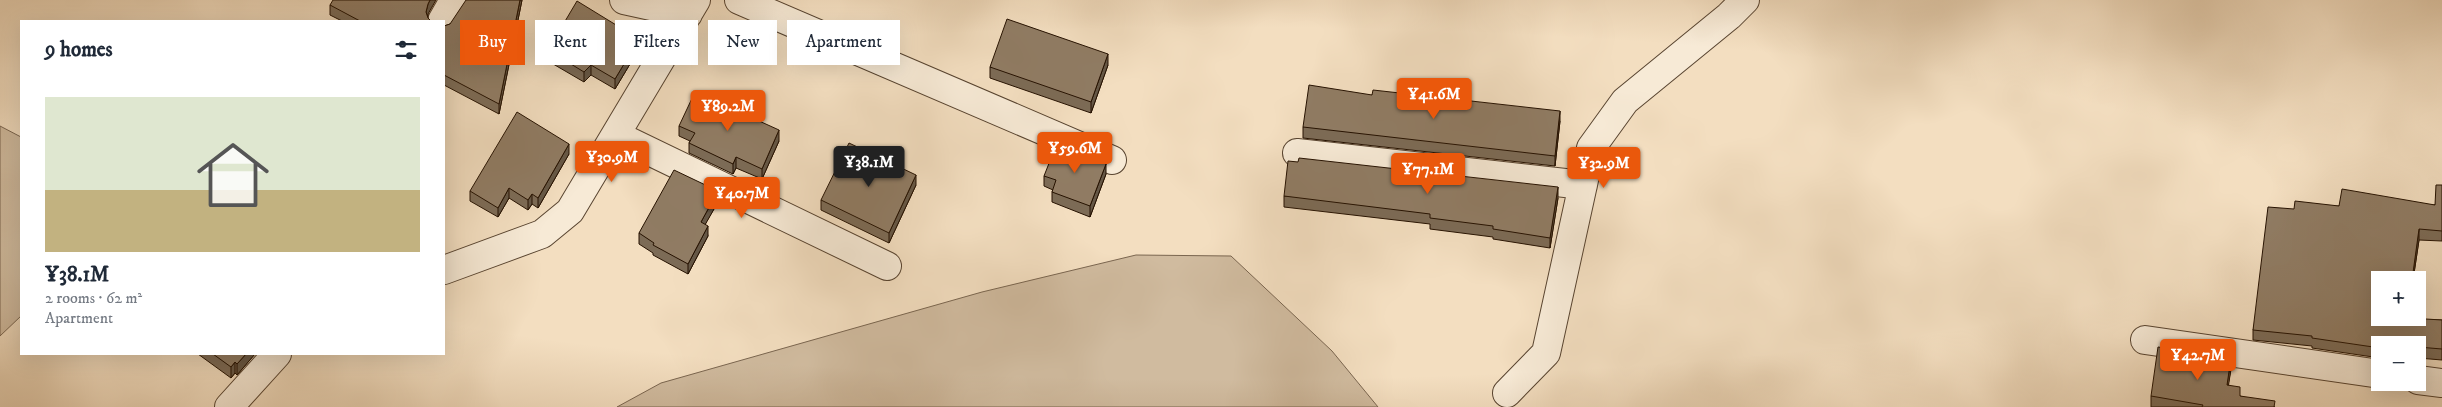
<!DOCTYPE html>
<meta charset="utf-8">
<style>
:root{--surface:#fff;--page:#f2f2f3;--text:#1f2937;--muted:#747a83;--line:#e0e1e3;--accent:#ea580c}
body{margin:0;font-family:"IM FELL DW Pica",serif;background:var(--page);color:var(--text);height:100vh;display:flex;flex-direction:column;font-size:19px;white-space:nowrap}
*{box-sizing:border-box;margin:0}
p{font-size:16px;color:var(--muted)}
.icon{flex:none;width:28px;height:28px;fill:none;stroke:currentColor;stroke-width:2;stroke-linecap:round;stroke-linejoin:round}
.map{position:relative;flex:1;overflow:hidden}
.sheet{position:absolute;left:20px;top:20px;width:425px;height:335px;display:flex;flex-direction:column;background:var(--surface);border-radius:0px;box-shadow:0 5px 20px #0002}
.sheet>*{flex:none}
.guide{position:absolute;left:460px;top:20px;width:475px;height:45px;display:flex;gap:10px}
.controls{position:absolute;left:2371px;top:271px;display:grid;gap:10px}
.controls a{display:grid;place-items:center;width:55px;height:55px;border-radius:0px;background:var(--surface);box-shadow:0 5px 20px #0002;font-size:25px}
.price{position:absolute;translate:-50% -42px;padding:0 11px;border-radius:5px;background:var(--accent);color:#fff;font-size:16px;line-height:32px;filter:drop-shadow(0 1px 2px #0008)}
.price::after{content:'';position:absolute;left:50%;top:30px;width:15px;height:11px;margin-left:-8px;background:inherit;clip-path:polygon(0 0,100% 0,50% 100%)}
.price.active{background:#222;color:#fff}
ul{padding:0;list-style:none}
li{display:grid;align-content:center;gap:10px;height:265px;padding:0 25px}
li+li{border-top:1px solid var(--line)}
li span{display:grid;place-items:center;height:155px;border-radius:0px;color:#555}
li>.icon{margin-inline-start:auto}
span .icon{width:90px;height:90px;fill:#fffc;stroke-width:1}
li b{font-size:21px}
h2{display:flex;justify-content:space-between;align-items:center;height:60px;padding:0 25px;font-size:21px}
.chip{padding:0 18px;border-radius:0px;background:var(--surface);box-shadow:0 5px 20px #0002;font-size:18px;line-height:45px}
.chip.active{background:var(--accent);color:#fff}
.map>svg:first-child{display:block}
.green{fill:#d0bb9f;stroke:#7a6650}
.lines{fill:none;stroke-linecap:round;stroke-linejoin:round}
.minor-casing{stroke:#584430;stroke-width:30}
.minor{stroke:#f7ead6;stroke-width:28}
.wall{fill:#7c6b56;stroke:#251100}
.shaded-wall{fill:#655746;stroke:#251100}
.building{fill:#907c64;stroke:#251100}
</style>
<div class="map">
<svg width="2442" height="407" viewBox="0 0 2442 407">
<rect width="100%" height="100%" fill="#f3dec0"/>
<filter id="stains"><feTurbulence type="fractalNoise" baseFrequency=".004" numOctaves="4"/><feColorMatrix values="0 0 0 0 .2 0 0 0 0 .09 0 0 0 0 .02 0 0 0 .5 -.17"/></filter>
<radialGradient id="worn" r=".72"><stop offset=".6" stop-color="#630" stop-opacity="0"/><stop offset="1" stop-color="#630" stop-opacity=".3"/></radialGradient>
<path class="green" d="M0,126L21,137V316L0,336Z
M1136,255L1231,256L1332,351L1378,407H617L661,383L982,292Z"/>
<g class="lines">
<g class="minor-casing">
<path id="minor" d="M624,0L688,14
M739,0L1112,160
M442,21L454,0
M616,135L887,266
M1297,153L1583,185
M444,270L542,234L570,211L696,0
M2145,340L2380,374
M2418,380L2442,383
M1507,393L1546,353L1591,148L1625,101L1729,16L1745,0
M229,407L277,354"/>
</g>
<use href="#minor" class="minor"/>
</g>
<path class="wall" d="M522,0L499,114L444,85V26Z
M330,5L428,14V18L431,21H342L330,15Z
M621,35L636,54L615,89L591,75L584,82L548,61V50Z
M1108,65L1091,113L990,78V67Z
M1372,95L1560,121L1555,166L1303,138V127Z
M679,126L779,141L762,179L736,168L733,174L689,153V143L690,141L679,136Z
M569,154L538,208L532,204L528,210L509,198L498,217L470,201V191Z
M1106,174L1090,217L1052,202V192L1053,190L1044,186V176Z
M916,185L889,243L821,210V200Z
M2442,185V241L2419,240L2413,280H2380V318L2442,320V360L2418,358V345H2380V358L2312,348V346L2253,340V330L2294,209L2339,206L2435,205Z
M1284,196L1558,198L1550,248L1493,239V237L1430,229V224L1284,207Z
M718,202L705,224L708,236L688,274L653,255V253L639,244V233Z
M198,354H255L237,375L235,373L231,378Z
M2231,369L2228,385L2240,396L2275,407H2151V396Z"/>
<path class="shaded-wall" d="M430,0H436L428,14L426,21V12L428,4Z
M520,0H522L499,114V104Z
M621,28V38L618,33Z
M636,44V54L615,89V79Z
M1108,54V65L1091,113V102Z
M591,65V75L584,82V72Z
M1560,111V121L1555,166V156Z
M779,130V141L762,179V169Z
M569,144V154L538,208V198Z
M736,157V168L733,174V164Z
M1106,164V174L1090,217V206Z
M916,175V185L889,243V233Z
M1558,187V198L1550,248V238Z
M509,188V198L498,217V208Z
M718,191V202L701,232V222Z
M532,194V204L528,210V200Z
M708,226V236L688,274V264Z
M2419,229V240L2413,280H2412Z
M246,354H255L237,375V364Z
M2231,358V369L2227,395V385Z
M235,362V373L231,378V367Z"/>
<path class="building" d="M333,0H430L428,4L426,12L428,18L431,21H360L330,5Z
M466,0H520L499,104L444,75V26L450,24Z
M577,1L621,28L618,33L636,44L615,79L591,65L584,72L548,50Z
M1007,19L1108,54L1091,102L990,67Z
M1309,85L1372,95L1373,90L1560,111L1555,156L1303,127Z
M695,92L779,130L762,169L736,157L733,164L689,143L695,133L679,126Z
M517,112L569,144L538,198L532,194L528,200L509,188L498,208L470,191Z
M849,143L916,175L889,233L821,200Z
M1057,143L1106,164L1090,206L1052,192L1056,180L1044,176Z
M1299,158L1558,187L1550,238L1493,229V226L1430,218V214L1284,196L1288,161L1298,162Z
M674,170L718,191L701,222L708,226L688,264L653,245L654,243L639,233Z
M2436,185H2442V231L2419,229L2412,280H2380V318H2410L2442,320V349L2418,347V345H2380V348L2312,338V336L2253,330L2268,207L2294,209L2295,201L2339,206L2342,189L2435,205Z
M2158,347L2231,358L2227,385L2240,387V396L2275,401L2274,407H2202L2203,405L2151,396Z
M213,354H246L237,364L235,362L231,367Z"/>
<rect width="100%" height="100%" filter="url(#stains)"/>
<rect width="100%" height="100%" fill="url(#worn)"/>
</svg>
<div class="controls">
<a>+</a>
<a>−</a>
</div>
<b class="price" style="left:1434px;top:120px">¥41.6M</b>
<b class="price" style="left:728px;top:132px">¥89.2M</b>
<b class="price" style="left:1075px;top:174px">¥59.6M</b>
<b class="price" style="left:612px;top:183px">¥30.9M</b>
<b class="price active" style="left:869px;top:188px">¥38.1M</b>
<b class="price" style="left:1604px;top:189px">¥32.9M</b>
<b class="price" style="left:1428px;top:195px">¥77.1M</b>
<b class="price" style="left:742px;top:219px">¥40.7M</b>
<b class="price" style="left:2198px;top:381px">¥42.7M</b>
<div class="guide">
<a class="chip active">Buy</a>
<a class="chip">Rent</a>
<a class="chip">Filters</a>
<a class="chip">New</a>
<a class="chip">Apartment</a>
</div>
<section class="sheet">
<h2>9 homes<svg class="icon" aria-label="filters" viewBox="0 0 24 24"><path d="M4 7h16M4 17h16"/><circle cx="9" cy="7" r="2"/><circle cx="15" cy="17" r="2"/></svg></h2>
<ul>
<li><span style="background:linear-gradient(#dfe7d0 60%,#c2b280 0)"><svg class="icon" aria-label="home" viewBox="0 0 24 24"><path d="M3 11l9-7 9 7M6 9v11h12V9"/></svg></span><div><b>¥38.1M</b><p>2 rooms · 62 m²</p><p>Apartment</p></div></li>
</ul>
</section>
</div>
